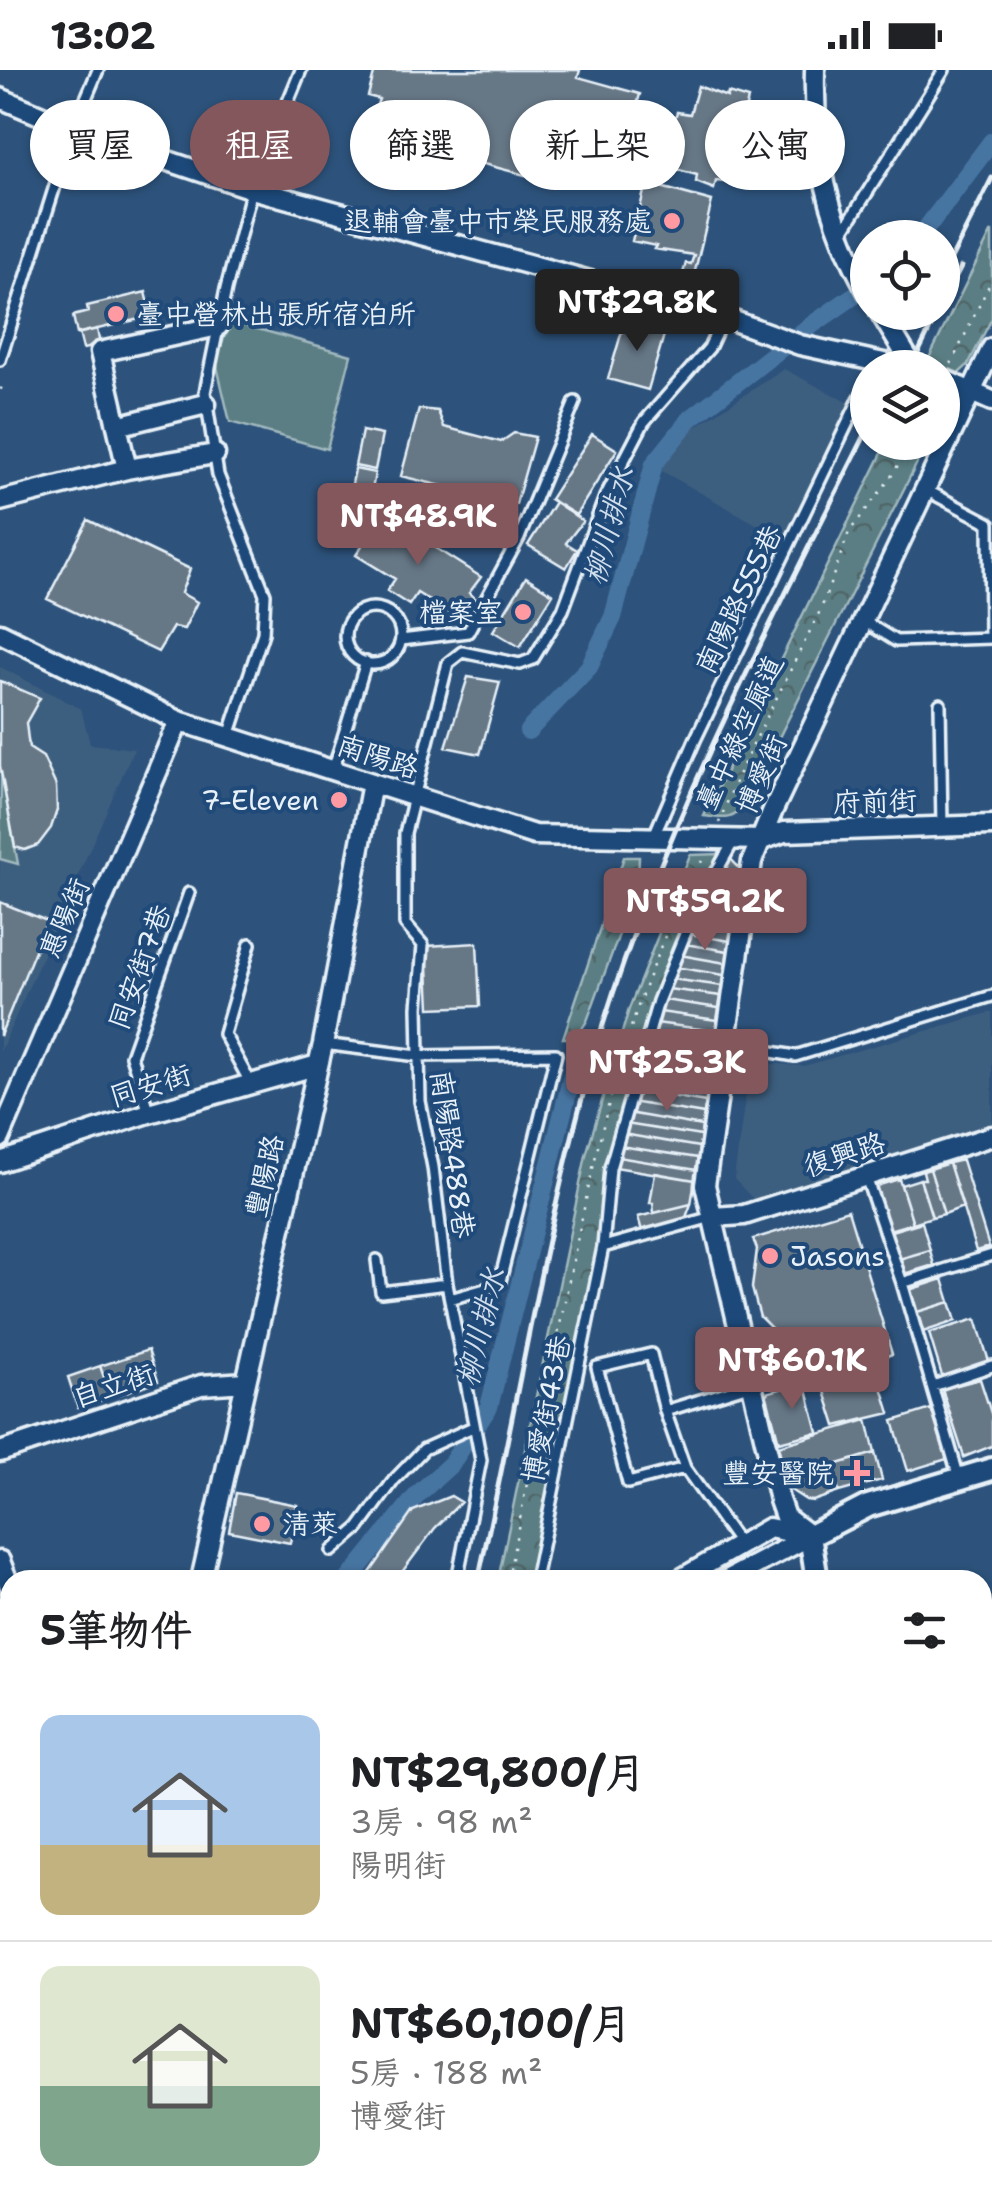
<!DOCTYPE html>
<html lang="zh-TW">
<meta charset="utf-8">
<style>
:root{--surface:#fff;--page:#f6f6f6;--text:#202124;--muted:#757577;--line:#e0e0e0;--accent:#84575d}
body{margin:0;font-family:"Shantell Sans","LXGW WenKai TC",sans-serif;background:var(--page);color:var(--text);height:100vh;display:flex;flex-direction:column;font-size:38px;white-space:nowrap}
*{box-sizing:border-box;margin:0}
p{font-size:32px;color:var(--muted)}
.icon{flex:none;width:55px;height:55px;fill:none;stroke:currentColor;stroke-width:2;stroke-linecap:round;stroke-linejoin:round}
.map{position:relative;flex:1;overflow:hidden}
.details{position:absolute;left:0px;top:1500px;width:992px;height:640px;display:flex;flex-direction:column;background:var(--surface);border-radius:30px 30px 0 0;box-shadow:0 2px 8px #0004}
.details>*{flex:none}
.top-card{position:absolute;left:30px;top:30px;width:932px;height:90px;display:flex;gap:20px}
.tools{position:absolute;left:850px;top:150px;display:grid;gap:20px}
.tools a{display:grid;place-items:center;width:110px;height:110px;border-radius:50%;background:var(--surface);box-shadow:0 2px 8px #0004;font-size:50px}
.price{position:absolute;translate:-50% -85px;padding:0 22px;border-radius:10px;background:var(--accent);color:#fff;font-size:32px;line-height:65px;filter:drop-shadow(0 2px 5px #0008)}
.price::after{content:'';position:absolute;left:50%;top:60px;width:30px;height:22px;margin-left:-15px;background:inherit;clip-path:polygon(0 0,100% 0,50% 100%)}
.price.selected{background:#222;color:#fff}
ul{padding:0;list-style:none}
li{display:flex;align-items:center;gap:30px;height:250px;padding:0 40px}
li+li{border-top:2px solid var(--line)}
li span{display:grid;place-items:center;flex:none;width:280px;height:200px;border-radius:20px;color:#555}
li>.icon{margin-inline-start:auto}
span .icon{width:120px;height:120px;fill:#fffc;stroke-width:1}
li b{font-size:42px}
h2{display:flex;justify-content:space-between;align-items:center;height:120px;padding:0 40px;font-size:42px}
.chip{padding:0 35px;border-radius:45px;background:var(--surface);box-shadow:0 2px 8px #0004;font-size:35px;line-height:90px}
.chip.selected{background:var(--accent);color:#fff}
.status{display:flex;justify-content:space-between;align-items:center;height:70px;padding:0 50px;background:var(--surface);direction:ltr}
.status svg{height:28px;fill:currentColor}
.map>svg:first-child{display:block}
.built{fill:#3e5e7f}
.green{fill:#5a7e83;stroke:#a1b8be;stroke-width:2.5}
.park{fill:url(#park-crowns);stroke:#a1b8be;stroke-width:2.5}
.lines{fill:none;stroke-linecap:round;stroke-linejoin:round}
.canal{stroke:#4774a2;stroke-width:18}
.building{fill:#667786;stroke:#e8f1f8;stroke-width:2.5}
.service-casing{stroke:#e8f1f8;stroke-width:16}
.minor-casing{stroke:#e8f1f8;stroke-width:25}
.tertiary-casing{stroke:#e8f1f8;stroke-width:28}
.path{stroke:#e8f1f8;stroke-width:2.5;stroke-dasharray:2.5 8;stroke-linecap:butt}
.service{stroke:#1f4a7a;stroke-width:9}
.minor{stroke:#1f4a7a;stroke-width:18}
.tertiary{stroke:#1f4a7a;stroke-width:20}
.rail{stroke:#e8f1f8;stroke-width:5}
.poi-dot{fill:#ff9aa2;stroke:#1f4a7a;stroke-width:4}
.labels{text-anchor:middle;stroke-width:8;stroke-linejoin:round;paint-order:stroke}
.poi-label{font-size:28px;fill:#e8f1f8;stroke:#1f4a7a;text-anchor:end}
.street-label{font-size:28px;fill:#e8f1f8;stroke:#1f4a7a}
.water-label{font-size:30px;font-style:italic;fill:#d0deeb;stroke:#1f4a7a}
</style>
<div class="status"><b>13:02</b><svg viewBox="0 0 49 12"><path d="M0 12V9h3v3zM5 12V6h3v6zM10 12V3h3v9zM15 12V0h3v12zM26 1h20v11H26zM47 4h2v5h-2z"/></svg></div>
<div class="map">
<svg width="992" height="2140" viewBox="0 0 992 2140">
<defs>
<pattern id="park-crowns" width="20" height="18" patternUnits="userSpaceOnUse" patternTransform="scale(2.5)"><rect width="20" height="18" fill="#5a7e83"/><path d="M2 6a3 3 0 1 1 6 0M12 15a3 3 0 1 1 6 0" fill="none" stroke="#516669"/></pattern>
</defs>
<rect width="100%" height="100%" fill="#2d537c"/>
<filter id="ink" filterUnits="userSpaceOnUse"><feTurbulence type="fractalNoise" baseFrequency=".01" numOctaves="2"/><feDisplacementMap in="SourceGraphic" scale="20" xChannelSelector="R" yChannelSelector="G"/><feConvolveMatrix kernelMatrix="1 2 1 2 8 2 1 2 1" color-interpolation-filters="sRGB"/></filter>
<g filter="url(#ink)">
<path class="built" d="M784,299L853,335L783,469L662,401L667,383L683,365Z
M0,597L81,639L90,674L134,679L0,982Z
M992,942V1055L754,1130L734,1109L750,992L804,996Z"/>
<path class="green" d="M229,251L351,285L327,379L230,352L216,292Z
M1,702L18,794L0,789Z"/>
<path class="park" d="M992,161V248L968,295L959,303L928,290Z
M887,373H927L746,733C734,751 725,749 704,746Z
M721,784L689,842L649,944L605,1097L599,1171L529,1510H498L586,1085L629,939L690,785Z
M624,787H639L638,813L587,951L576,968H563Z"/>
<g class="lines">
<path class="canal" d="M919,168L992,71
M528,661L589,597L613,547L654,394L690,349L806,259L868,216
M348,1510L418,1424L451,1394L489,1337L580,974
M0,2089L10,2085
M924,2140L926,2130"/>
</g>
<path class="building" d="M375,0H580L578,7L640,24L620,96L600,91L598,97L532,80L525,105L446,84L453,59L376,38L379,29L368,26Z
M698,16L727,27L728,23L748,29L725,112L716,111L714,119L696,112L697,105L675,99L683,67L669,65L677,42L690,44Z
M646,113L712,131L693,209L682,207L686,193L691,194L694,185L654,179L656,176L632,171Z
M146,222L152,246L77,264L73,246L88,242L87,236Z
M626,247L666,258L648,320L608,309Z
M97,259L100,275L83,279L79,263Z
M419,339L438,341L444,357L501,372L514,363L535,367L516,434L401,406Z
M362,361L382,365L375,400L355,396Z
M592,364L617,380L576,445L550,429Z
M355,399L375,403L369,438L348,434Z
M555,432L583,451L566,473L577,480L566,498L528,475Z
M382,444L481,507L469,523L475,528L456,547L417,523L409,535L387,521L395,509L356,485Z
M88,450L190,499L181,523L197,532L184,559L173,557L158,582L47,529Z
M526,507L553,524L520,577L493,561Z
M468,607L500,612L480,684L446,677Z
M0,611L40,628L26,653L29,678L43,687L56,716L57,740L51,758L38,775L25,780L15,777L0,696Z
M728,786L741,800L739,810L718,804Z
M718,804L739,810L737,824L710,818Z
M710,818L737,824L735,834L705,829Z
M705,829L735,834L734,847L699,840Z
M0,832L47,851L0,966Z
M699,840L734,847L732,859L693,852Z
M693,852L732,859L730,871L689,864Z
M689,864L730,871L728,881L685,874Z
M477,873L480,936L430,938L427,876Z
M685,874L728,881L726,893L680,885Z
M680,885L726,893L724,905L675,897Z
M675,897L724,905L723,916L671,909Z
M671,909L723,916L721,926L668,919Z
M668,919L721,926L719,938L664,930Z
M664,930L719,938L717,950L660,942Z
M660,942L717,950L716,961L656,953Z
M656,953L716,961L713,974L652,965Z
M652,965L714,974L712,986L647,976Z
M647,976L712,986L710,998L644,987Z
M644,987L710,998L709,1009L640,998Z
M640,998L709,1009L707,1020L637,1009Z
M637,1009L707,1020L706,1032L634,1020Z
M634,1020L706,1032L704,1044L631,1032Z
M631,1032L704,1044L702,1056L628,1043Z
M628,1043L702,1056L701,1066L626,1054Z
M626,1054L701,1066L699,1077L623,1064Z
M623,1064L699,1077L698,1088L620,1076Z
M620,1076L698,1088L697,1100L618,1087Z
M618,1087L697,1100L695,1110L615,1097Z
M962,1090L989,1177L976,1181L949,1093Z
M949,1093L963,1137L944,1144L930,1099Z
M930,1099L944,1144L932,1147L920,1109H925L923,1101Z
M655,1103L695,1110L691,1134L654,1143L653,1133H650Z
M899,1109L913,1153L889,1160L876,1116Z
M920,1109L932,1147L913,1153L901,1115Z
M691,1134L685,1150L642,1161L638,1147Z
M848,1140L892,1284L882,1288L889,1312L881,1314L890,1343L836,1356L811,1277L788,1284L783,1270L760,1247L752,1218L757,1179L753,1169Z
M922,1152L930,1180L899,1189L891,1161Z
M930,1180L934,1195L904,1204L899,1189Z
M943,1209L950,1232L917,1242L909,1220Z
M950,1232L956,1251L923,1262L917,1242Z
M976,1249L990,1295L943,1309L929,1263Z
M148,1280L158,1311L111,1327L100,1296Z
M805,1283L812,1308L776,1318L769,1292Z
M100,1296L111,1327L78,1338L68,1307Z
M980,1309L992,1346V1376L964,1387L942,1319Z
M805,1312L818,1362L779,1372L766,1323Z
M931,1339L947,1389L908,1401L893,1351Z
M867,1350L875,1383L831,1396L839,1422L813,1431L806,1430L789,1419L778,1376Z
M875,1383L882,1410L839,1422L831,1396Z
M236,1423L297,1435L290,1473L229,1461Z
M451,1426L461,1432L435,1458L396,1510H365L413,1441Z
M991,1557L992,1588L982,1591V1560Z
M10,1890V1948L0,1940V1902Z
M4,2103L10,2126L3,2129L0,2105Z
M17,2130L46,2132L45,2140H15Z
M93,2130H152L149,2140H100L91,2138Z
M315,2130H386L384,2140H313Z
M443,2130H476L473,2140H441Z
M596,2130H625L632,2140H596L592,2133Z
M735,2130H788L792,2140H733L729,2134Z"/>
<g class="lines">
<g class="service-casing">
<path id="service" d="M840,166L944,0
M0,290L73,59L98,0
M926,420L989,453L990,568
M345 566a28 28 0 1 1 56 0a28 28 0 1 1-56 0Z
M862,550L896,571L992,568
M401,570L468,562L519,468L575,332
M940,634L942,756
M229,666L263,563L265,524L218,405L205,322L226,219L252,119L301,0
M333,700L366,592
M653,768L695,670L868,311
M250,874L224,964L251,1014
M323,974L418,986L556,984L499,1215L450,1229
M726,974L795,986L992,926
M149,1043L131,986L189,823
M866,1107L902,1213L959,1408
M603,1177L610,1098L658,931L694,842L733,772
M377,1190L381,1222L447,1214
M902,1213L992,1185
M933,1316L992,1296
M665,1341L752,1314
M685,1398L628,1413L597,1297L651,1284L665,1341L685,1398L740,1475
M332,1481L359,1458L394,1410L424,1379L473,1357
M457,1510L481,1390L447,1214L433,1097L420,1031L418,937L423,875L405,854V763L448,593L462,582L520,594L533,589L563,540L605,427L644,352L709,278L723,248
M535,1510L603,1177L712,1147
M982,1549L992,1546
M0,1725L10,1717
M982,2035L990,1983
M982,2069L992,2065
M0,2071L10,2063"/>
</g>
<g class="minor-casing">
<path id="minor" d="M815,0C813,82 827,150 868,222
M0,28L73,59L252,119L723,247L800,275L907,298
M880,242L914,298
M942,309L992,331
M117,356L206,334
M127,399L100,282L218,256
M0,431L127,399L215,384
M0,563L179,651L534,765L762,770L784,762L992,755
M0,1068L179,651
M0,1092L149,1043L318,995
M712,1147L744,1145L992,1066
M0,1382L201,1315L246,1312
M810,1466L785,1447L779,1430L705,1115L752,791L773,740L992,278
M0,1491L10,1517
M201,1510L323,974L372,713
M679,1510L769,1458L804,1465
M727,1510L810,1466
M982,1732L992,1703
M0,1810L10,1807
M70,2140L72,2130
M233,2140L236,2130
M519,2140L524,2130
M901,2140L903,2130"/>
</g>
<g class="tertiary-casing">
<path id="tertiary" d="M817,1510L810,1466L868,1436L992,1399
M982,1982L992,1978
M551,2130L557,2140
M690,2140L706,2130"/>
</g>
<path class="path" d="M951,294L992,209
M0,318L7,322
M719,753L737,707L821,539L849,462L889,410L912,372
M508,1510C524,1423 544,1336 561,1250C593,1092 624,929 704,787
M407,2140L409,2130
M941,2140L943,2130
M965,2140L967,2130"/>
<use href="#service" class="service"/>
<use href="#minor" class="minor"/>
<use href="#tertiary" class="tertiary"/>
<path class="rail" d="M942,207L992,108
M942,234L961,197
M911,298L938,242
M478,1510C520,1325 547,1137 603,955C668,746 771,553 868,359
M344,2140L346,2130"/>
</g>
</g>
<g class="poi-dot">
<circle cx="672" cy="151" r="10"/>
<circle cx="116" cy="244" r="10"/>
<circle cx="523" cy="542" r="10"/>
<circle cx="339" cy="730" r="10"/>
<circle cx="770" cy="1186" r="10"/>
<path d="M852 1388h10v10h10v10h-10v10h-10v-10h-10v-10h10z"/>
<circle cx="262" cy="1454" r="10"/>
</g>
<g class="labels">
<g class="poi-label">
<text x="652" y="161">退輔會臺中市榮民服務處</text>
<text x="136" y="254" text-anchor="start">臺中營林出張所宿泊所</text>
<text x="503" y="552">檔案室</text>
<text x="319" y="740">7-Eleven</text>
<text x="790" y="1196" text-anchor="start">Jasons</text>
<text x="834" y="1413">豐安醫院</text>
<text x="282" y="1464" text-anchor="start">清萊</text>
</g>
<g class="street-label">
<text transform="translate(738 529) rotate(-64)" y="10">南陽路555巷</text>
<text transform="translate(739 663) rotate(-65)" y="10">臺中綠空廊道</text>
<text transform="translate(378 686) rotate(18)" y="10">南陽路</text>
<text transform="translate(761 704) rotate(-66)" y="10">博愛街</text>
<text transform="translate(875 731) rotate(-2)" y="10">府前街</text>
<text transform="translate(64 848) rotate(-67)" y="10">惠陽街</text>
<text transform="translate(139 897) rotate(-70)" y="10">同安街7巷</text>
<text transform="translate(150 1015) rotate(-17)" y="10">同安街</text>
<text transform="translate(453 1084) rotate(82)" y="10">南陽路488巷</text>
<text transform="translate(844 1084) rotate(-18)" y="10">復興路</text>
<text transform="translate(264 1106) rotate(-77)" y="10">豐陽路</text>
<text transform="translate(113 1315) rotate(-18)" y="10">自立街</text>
<text transform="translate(546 1339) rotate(-79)" y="10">博愛街43巷</text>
</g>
<g class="water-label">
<text transform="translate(609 456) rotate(-75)" y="10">柳川排水</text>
<text transform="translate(481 1257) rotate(-76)" y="10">柳川排水</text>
</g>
</g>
</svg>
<div class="tools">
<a><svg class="icon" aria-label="locate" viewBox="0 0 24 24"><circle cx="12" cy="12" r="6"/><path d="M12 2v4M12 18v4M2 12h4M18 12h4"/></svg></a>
<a><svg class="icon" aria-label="layers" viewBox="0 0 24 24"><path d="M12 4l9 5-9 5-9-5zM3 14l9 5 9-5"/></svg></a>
</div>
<b class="price selected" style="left:637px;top:284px">NT$29.8K</b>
<b class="price" style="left:418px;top:498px">NT$48.9K</b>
<b class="price" style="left:705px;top:883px">NT$59.2K</b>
<b class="price" style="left:667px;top:1044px">NT$25.3K</b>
<b class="price" style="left:792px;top:1342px">NT$60.1K</b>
<div class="top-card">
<a class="chip">買屋</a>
<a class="chip selected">租屋</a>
<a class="chip">篩選</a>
<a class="chip">新上架</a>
<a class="chip">公寓</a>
</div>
<section class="details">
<h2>5筆物件<svg class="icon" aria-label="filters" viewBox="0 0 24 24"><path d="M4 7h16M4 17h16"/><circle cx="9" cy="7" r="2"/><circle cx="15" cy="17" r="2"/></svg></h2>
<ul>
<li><span style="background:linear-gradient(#a9c7e8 65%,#c2b280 0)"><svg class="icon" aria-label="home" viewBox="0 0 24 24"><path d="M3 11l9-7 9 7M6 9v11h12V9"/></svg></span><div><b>NT$29,800/月</b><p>3房 · 98 m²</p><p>陽明街</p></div></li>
<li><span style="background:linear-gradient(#dfe7d0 60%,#7fa58c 0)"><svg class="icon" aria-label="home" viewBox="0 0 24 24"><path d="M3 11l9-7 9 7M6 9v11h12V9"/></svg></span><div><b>NT$60,100/月</b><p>5房 · 188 m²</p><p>博愛街</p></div></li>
</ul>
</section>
</div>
